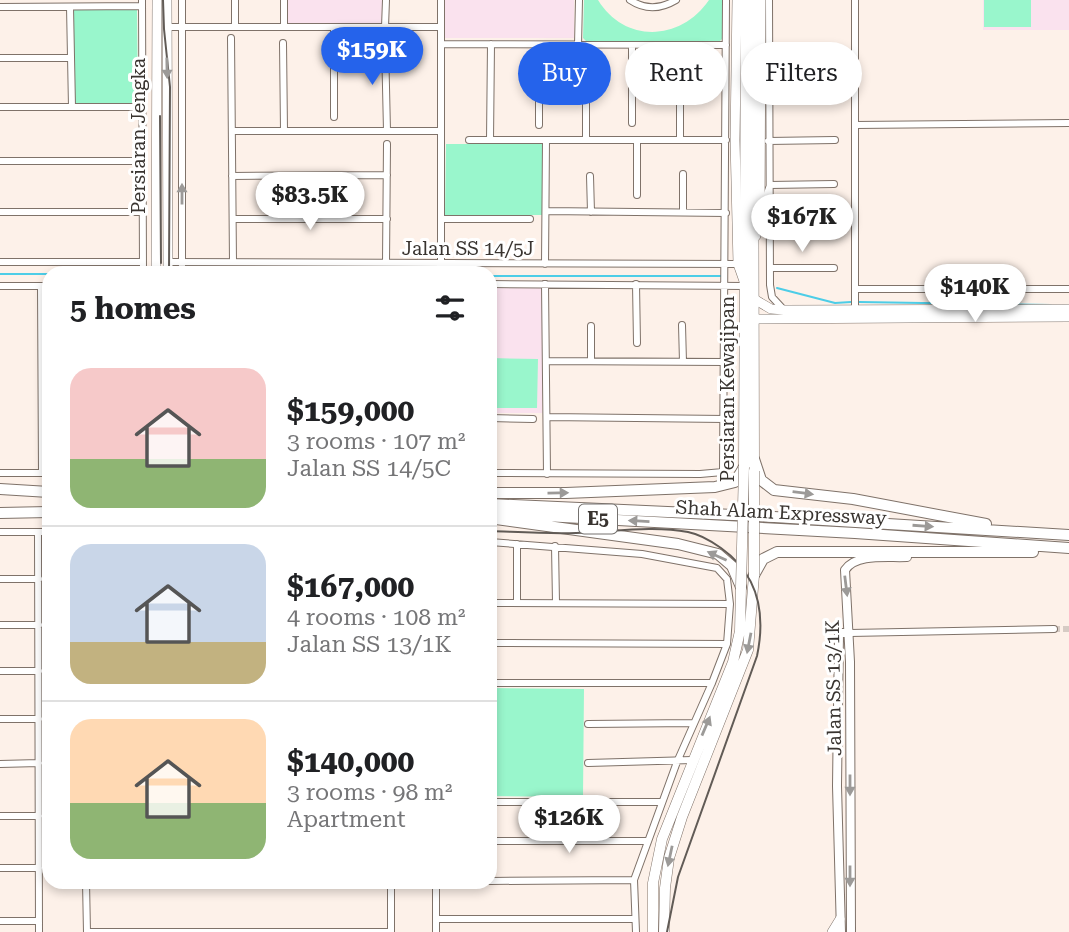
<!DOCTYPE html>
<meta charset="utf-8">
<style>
:root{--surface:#fff;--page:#f6f6f6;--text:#202124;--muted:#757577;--line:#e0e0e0;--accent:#2563eb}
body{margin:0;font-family:"Roboto Serif",serif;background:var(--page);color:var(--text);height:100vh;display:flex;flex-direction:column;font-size:26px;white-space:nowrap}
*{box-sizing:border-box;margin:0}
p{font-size:23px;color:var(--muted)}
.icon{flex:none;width:38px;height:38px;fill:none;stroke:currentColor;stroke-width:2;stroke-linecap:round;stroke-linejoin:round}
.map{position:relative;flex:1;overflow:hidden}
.panel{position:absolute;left:42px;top:266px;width:455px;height:623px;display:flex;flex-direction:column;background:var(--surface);border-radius:21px;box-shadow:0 4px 10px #0003}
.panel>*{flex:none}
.guide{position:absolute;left:518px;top:42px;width:444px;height:63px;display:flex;gap:14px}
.price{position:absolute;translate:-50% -60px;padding:0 16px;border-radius:24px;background:#fff;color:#222;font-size:23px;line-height:46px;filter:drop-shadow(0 2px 4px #0008)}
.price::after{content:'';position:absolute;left:50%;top:42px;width:21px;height:16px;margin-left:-10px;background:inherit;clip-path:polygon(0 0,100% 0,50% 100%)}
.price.current{background:var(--accent);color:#fff}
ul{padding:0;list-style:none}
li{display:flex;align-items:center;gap:21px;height:175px;padding:0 28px}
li+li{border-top:2px solid var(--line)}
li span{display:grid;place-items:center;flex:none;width:196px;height:140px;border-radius:21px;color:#555}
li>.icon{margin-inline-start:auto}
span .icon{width:84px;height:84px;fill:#fffc;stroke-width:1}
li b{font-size:30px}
h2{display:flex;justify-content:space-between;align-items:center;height:84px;padding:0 28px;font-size:30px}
.chip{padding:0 24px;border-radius:32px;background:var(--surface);box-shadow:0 4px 10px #0003;font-size:24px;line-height:63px}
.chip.current{background:var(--accent);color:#fff}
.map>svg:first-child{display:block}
.education{fill:#fae2ee}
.green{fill:#99f6cc}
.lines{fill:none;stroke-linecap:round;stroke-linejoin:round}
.stream{stroke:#4dcde7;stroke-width:2}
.minor-tunnel{stroke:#d6cbc4;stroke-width:6;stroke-dasharray:6 3;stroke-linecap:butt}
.minor-casing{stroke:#7f7269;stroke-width:8}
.tertiary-casing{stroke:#7f7269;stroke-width:10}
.secondary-casing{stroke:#7f7269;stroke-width:10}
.primary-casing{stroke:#7f7269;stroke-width:11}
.motorway-casing{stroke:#7f7269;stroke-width:12}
.minor{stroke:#fff;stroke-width:6}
.tertiary{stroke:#fff;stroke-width:8}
.secondary{stroke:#fff;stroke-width:9}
.primary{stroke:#fff;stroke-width:10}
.motorway{stroke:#fff;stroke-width:10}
.tram{stroke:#615b56;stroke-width:2}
.primary-bridge-casing{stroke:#7f7269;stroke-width:11;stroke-linecap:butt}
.primary-bridge{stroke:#fff;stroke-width:10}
.oneway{fill:#9c9a98}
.labels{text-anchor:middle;stroke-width:6;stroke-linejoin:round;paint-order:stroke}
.shield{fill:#fff;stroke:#74716e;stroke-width:2}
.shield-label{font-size:18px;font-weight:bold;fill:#393430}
.street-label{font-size:19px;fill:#393430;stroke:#fff}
</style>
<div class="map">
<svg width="1069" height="932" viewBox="0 0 1069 932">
<rect width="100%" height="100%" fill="#fdf1e9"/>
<path class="education" d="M287,0H383V23H287Z
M445,0H574V38H445Z
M983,0H1069V30H983Z
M490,288H542V413H490Z"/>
<path class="green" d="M584,0H598C625,44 681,41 709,0H723V38L719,42H587L583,38Z
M984,0H1031V27H984Z
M137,8L138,105L74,106L73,9Z
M446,144H542V215H445Z
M490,358L538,359L537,408H490Z
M490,688L584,689L583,797L490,796Z"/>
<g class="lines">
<path class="stream" d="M0,274H49
M490,276H721
M777,288L835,303L851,302
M859,302L1051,305"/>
<path class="minor-tunnel" d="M1054,629H1069"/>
<g class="minor-casing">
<path id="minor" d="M142,0L143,273
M235,0V27
M284,0V27
M630,0C645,10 661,9 676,0
M769,0L770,285L772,297L784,310
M0,7L142,6
M70,7L72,107
M167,27H441
M334,27V117
M385,27L386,0
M231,38L233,262
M283,43L284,131
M385,43L387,131
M441,44L726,45
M539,45V125
M578,45L579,0
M632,45V123
M0,58H71
M680,85V140
M586,88V140
M769,98L835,100
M0,107H141
M855,125L1069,123
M232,131H441
M469,140H726
M490,140L491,44
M637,140V195
M768,141L835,140
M0,161H142
M232,176L387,175
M590,176L591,212
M762,208L770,185L834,184
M546,211L726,213
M0,212H142
M683,212V174
M233,219H387
M441,219H530
M770,228L836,227
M0,262H143
M168,262L738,264
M386,263L387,144
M545,264L546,140
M770,268H834
M182,273V0
M441,273V0
M490,284L745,286
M545,284L547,474
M636,284L637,343
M0,286H49
M41,286L42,473
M855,289H1069
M855,309V0
M682,325L683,362
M546,361L725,362
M591,361V326
M547,417L725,419
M490,418L533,419
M0,473H49
M490,473L700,474L723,472L726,0
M0,532H49
M38,532L39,932
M490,542L642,554L717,568L727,579L730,604L727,644L712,683L677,762L634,880L636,932
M517,544V603
M555,546L556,603
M0,579H39
M490,603L730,604
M0,625H39
M850,633L1054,629
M490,643L727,644
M0,671H39
M490,683H712
M0,719H39
M588,724L693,723
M588,763L692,760
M0,764L39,763
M490,802H661
M0,816H39
M490,841H648
M0,868H39
M490,881L634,880
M86,882L87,932
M391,882V932
M86,884L391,882
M436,919H635
M0,921H39
M87,932H391
M436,932V882"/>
</g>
<g class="tertiary-casing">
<path id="tertiary" d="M841,932L837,786L839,633H850
M851,932L850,662L845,570C856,553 888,558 907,557"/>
</g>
<g class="secondary-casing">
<path id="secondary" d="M167,0L168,273
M737,0L735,140L738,264L744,281
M756,236L760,217L761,0
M156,273L157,0
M754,299L771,309L784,310L1069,309
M755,319L1069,317
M832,932L840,919"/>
</g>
<g class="primary-casing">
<path id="primary" d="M753,0L754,467
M744,467L746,0
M653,932V883L662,839L733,662L740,631L741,587
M664,932L665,888L669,858L682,817L748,650L754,575"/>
</g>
<g class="motorway-casing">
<path id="motorway" d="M754,459L761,480L774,490L853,499L986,524
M0,489L49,492
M490,493H566L715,487L735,482L744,467
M490,504L756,516L1069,535
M0,513L49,512
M490,513L855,533L1069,548
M496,519L678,544L718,554L732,566L741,587
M754,575L763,559L777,552H1033"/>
</g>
<use href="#minor" class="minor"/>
<use href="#tertiary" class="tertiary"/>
<use href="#secondary" class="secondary"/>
<use href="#primary" class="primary"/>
<use href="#motorway" class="motorway"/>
<path class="tram" d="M163,0L164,29L170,87L169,273
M160,116L161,263
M490,531C518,532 547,534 576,533C612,532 652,525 688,532C699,534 711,541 721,548C759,575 766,613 757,656L678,877L667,932"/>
<g class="primary-bridge-casing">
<path id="primary-bridge" d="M754,575V471
M741,587L744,467"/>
</g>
<use href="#primary-bridge" class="primary-bridge"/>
</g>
<defs><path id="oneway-solid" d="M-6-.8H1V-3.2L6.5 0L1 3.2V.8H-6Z" transform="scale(1.75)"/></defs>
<g class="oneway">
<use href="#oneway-solid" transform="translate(167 68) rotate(89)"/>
<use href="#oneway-solid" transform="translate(182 194) rotate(-90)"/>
<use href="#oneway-solid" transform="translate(558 493) rotate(-1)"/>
<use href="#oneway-solid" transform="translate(803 493) rotate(7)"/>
<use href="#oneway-solid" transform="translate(639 521) rotate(-177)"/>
<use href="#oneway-solid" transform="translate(923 526) rotate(4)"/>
<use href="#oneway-solid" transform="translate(717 556) rotate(-156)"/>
<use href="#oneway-solid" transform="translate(846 586) rotate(83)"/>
<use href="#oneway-solid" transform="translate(749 643) rotate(101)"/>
<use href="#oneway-solid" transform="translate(706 726) rotate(-67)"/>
<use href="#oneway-solid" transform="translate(850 785) rotate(90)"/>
<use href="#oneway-solid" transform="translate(670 856) rotate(102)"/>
<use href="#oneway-solid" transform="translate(850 876) rotate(90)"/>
</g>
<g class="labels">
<rect class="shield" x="579" y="504.5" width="38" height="29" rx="5"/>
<g class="shield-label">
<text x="598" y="525">E5</text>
</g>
<g class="street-label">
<text transform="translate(138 136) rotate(-90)" y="7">Persiaran Jengka</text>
<text x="468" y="255">Jalan SS 14/5J</text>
<text transform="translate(727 389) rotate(-90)" y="7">Persiaran Kewajipan</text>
<text transform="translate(781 512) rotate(3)" y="7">Shah Alam Expressway</text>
<text transform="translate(833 688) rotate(-91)" y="7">Jalan SS 13/1K</text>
</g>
</g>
</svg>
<b class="price current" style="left:372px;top:87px">$159K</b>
<b class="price" style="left:310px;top:232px">$83.5K</b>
<b class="price" style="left:802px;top:254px">$167K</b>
<b class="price" style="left:975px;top:324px">$140K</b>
<b class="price" style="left:569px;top:855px">$126K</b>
<div class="guide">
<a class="chip current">Buy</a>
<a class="chip">Rent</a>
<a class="chip">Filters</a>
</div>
<section class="panel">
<h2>5 homes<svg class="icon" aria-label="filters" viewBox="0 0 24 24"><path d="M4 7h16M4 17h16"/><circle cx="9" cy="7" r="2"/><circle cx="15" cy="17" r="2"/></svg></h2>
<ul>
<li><span style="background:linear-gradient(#f6c9c9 65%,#8fb573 0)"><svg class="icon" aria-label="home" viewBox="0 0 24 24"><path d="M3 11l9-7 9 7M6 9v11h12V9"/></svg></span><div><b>$159,000</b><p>3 rooms · 107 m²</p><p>Jalan SS 14/5C</p></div></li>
<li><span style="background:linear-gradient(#c9d6e8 70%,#c2b280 0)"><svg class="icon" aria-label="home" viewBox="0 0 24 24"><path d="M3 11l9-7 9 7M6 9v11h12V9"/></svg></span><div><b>$167,000</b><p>4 rooms · 108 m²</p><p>Jalan SS 13/1K</p></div></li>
<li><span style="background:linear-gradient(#ffd9b3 60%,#8fb573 0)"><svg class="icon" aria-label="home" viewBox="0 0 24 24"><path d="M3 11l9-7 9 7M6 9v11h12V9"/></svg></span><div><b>$140,000</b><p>3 rooms · 98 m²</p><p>Apartment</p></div></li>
</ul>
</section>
</div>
